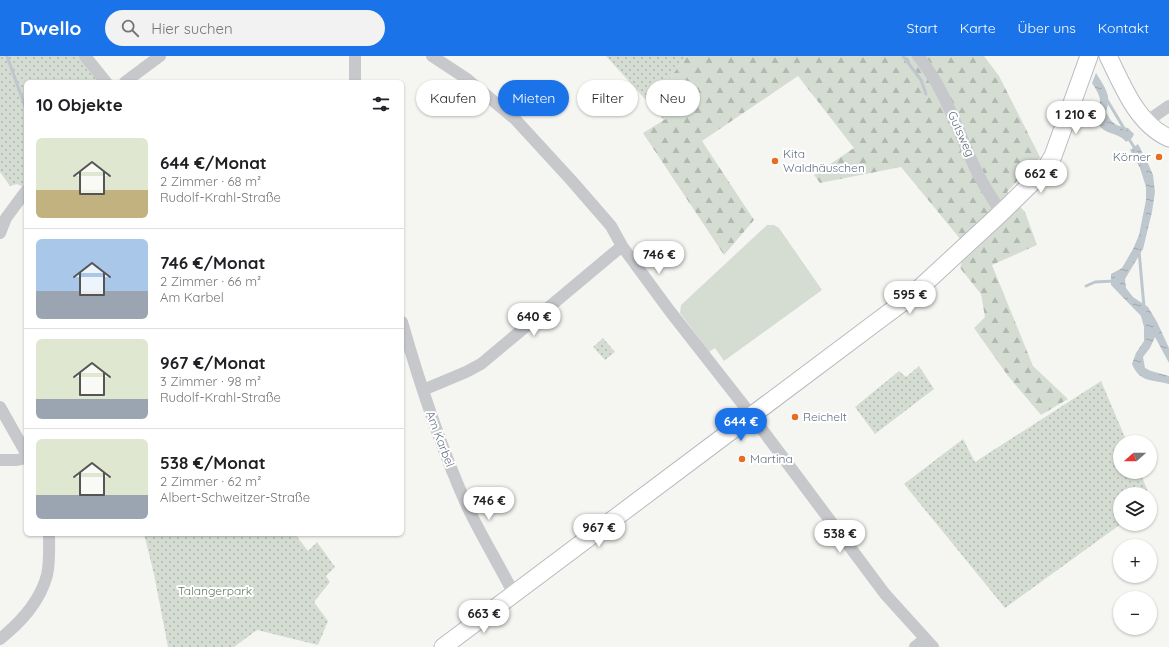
<!DOCTYPE html>
<html lang="de">
<meta charset="utf-8">
<style>
:root{--surface:#fff;--page:#f2f2f2;--text:#202124;--muted:#757577;--line:#e0e0e0;--accent:#1a73e8}
body{margin:0;font-family:Quicksand,sans-serif;background:var(--page);color:var(--text);height:100vh;display:flex;flex-direction:column;font-size:15px;white-space:nowrap}
*{box-sizing:border-box;margin:0}
p{font-size:13px;color:var(--muted)}
.icon{flex:none;width:22px;height:22px;fill:none;stroke:currentColor;stroke-width:2;stroke-linecap:round;stroke-linejoin:round}
.map{position:relative;flex:1;overflow:hidden}
.sheet{position:absolute;left:24px;top:24px;width:380px;height:456px;display:flex;flex-direction:column;background:var(--surface);border-radius:6px;box-shadow:0 1px 3px #0004}
.sheet>*{flex:none}
.top-card{position:absolute;left:416px;top:24px;width:380px;height:36px;display:flex;gap:8px}
.needle{width:26px;rotate:249deg}
.controls{position:absolute;left:1113px;top:379px;display:grid;gap:8px}
.controls a{display:grid;place-items:center;width:44px;height:44px;border-radius:50%;background:var(--surface);box-shadow:0 1px 3px #0004;font-size:20px}
.price{position:absolute;translate:-50% -34px;padding:0 9px;border-radius:14px;background:#fff;color:#222;font-size:13px;line-height:26px;filter:drop-shadow(0 1px 2px #0008)}
.price::after{content:'';position:absolute;left:50%;top:24px;width:12px;height:9px;margin-left:-6px;background:inherit;clip-path:polygon(0 0,100% 0,50% 100%)}
.price.current{background:var(--accent);color:#fff}
ul{padding:0;list-style:none}
li{display:flex;align-items:center;gap:12px;height:100px;padding:0 12px}
li+li{border-top:1px solid var(--line)}
li span{display:grid;place-items:center;flex:none;width:112px;height:80px;border-radius:6px;color:#555}
li>.icon{margin-inline-start:auto}
span .icon{width:48px;height:48px;fill:#fffc;stroke-width:1}
li b{font-size:17px}
h2{display:flex;justify-content:space-between;align-items:center;height:48px;padding:0 12px;font-size:17px}
.pill{padding:0 14px;border-radius:18px;background:var(--surface);box-shadow:0 1px 3px #0004;font-size:14px;line-height:36px}
.pill.current{background:var(--accent);color:#fff}
header{display:flex;align-items:center;gap:24px;box-sizing:border-box;height:56px;padding:0 20px;background:var(--accent);color:#fff}
header strong{font-size:19px}
nav{display:flex;gap:22px;margin-inline-start:auto;font-size:14px}
.search{width:280px;height:36px;background:var(--page);display:flex;align-items:center;gap:10px;box-sizing:border-box;padding:0 14px;border-radius:22px;color:var(--muted);font-size:15px}
.map>svg:first-child{display:block}
.grass{fill:#d5ddd3}
.forest{fill:url(#forest-firs)}
.park{fill:url(#park-dots)}
.water{fill:url(#water-ripples)}
.lines{fill:none;stroke-linecap:round;stroke-linejoin:round}
.stream{stroke:#bec7cd;stroke-width:3}
.secondary-casing{stroke:#b8bbc0;stroke-width:19}
.street{stroke:#c6c8cc;stroke-width:12}
.secondary{stroke:#fff;stroke-width:17}
.poi-dot{fill:#e76d21;stroke:#fff;stroke-width:1.5}
.labels{text-anchor:middle;stroke-width:4;stroke-linejoin:round;paint-order:stroke}
.street-label{font-size:12px;fill:#647184;stroke:#fff}
.poi-label{font-size:12px;fill:#647184;stroke:#fff;text-anchor:start}
.park-label{font-size:12px;fill:#647b63;stroke:#fff}
</style>
<header>
<strong>Dwello</strong>
<div class="search"><svg class="icon" aria-label="search" viewBox="0 0 24 24"><circle cx="10" cy="10" r="6"/><path d="M15 15l6 6"/></svg>Hier suchen</div>
<nav><a>Start</a><a>Karte</a><a>Über uns</a><a>Kontakt</a></nav>
</header>
<div class="map">
<svg width="1169" height="591" viewBox="0 0 1169 591">
<defs>
<pattern id="forest-firs" width="22" height="20" patternUnits="userSpaceOnUse"><rect width="22" height="20" fill="#d5ddd3"/><path d="M5 1l3.5 6h-7zM16 11l3.5 6h-7z" fill="#b0b8b1"/></pattern>
<pattern id="park-dots" width="8" height="8" patternUnits="userSpaceOnUse"><rect width="8" height="8" fill="#d5ddd3"/><path d="M2 2h.1M6 6h.1" fill="none" stroke="#b0b8b1" stroke-width="1.8" stroke-linecap="round"/></pattern>
<pattern id="water-ripples" width="26" height="14" patternUnits="userSpaceOnUse"><rect width="26" height="14" fill="#bec7cd"/><path d="M2 4q2-2 4 0t4 0M15 11q2-2 4 0t4 0" fill="none" stroke="#9ea6ac"/></pattern>
</defs>
<rect width="100%" height="100%" fill="#f5f6f2"/>
<path class="grass" d="M767,169H774L779,172L822,234L724,305L715,292L709,296L680,257L681,249Z"/>
<path class="forest" d="M687,0H984L999,20L1040,101L1007,136L1025,156L1037,189L992,209L1033,310L1068,343L1041,359L1008,320L974,272L985,261L981,238L960,212L966,190L901,111L820,127L814,119L854,92L798,20L702,85L754,164L724,199L643,77L688,49L668,24Z"/>
<path class="park" d="M0,0H83L103,26H26V126L23,131L17,128L10,130L0,116Z
M606,0H687L668,24L688,49L664,64Z
M603,282L615,296L605,304L593,291Z
M919,310L934,333L875,378L855,351L899,315L906,321Z
M1101,325L1127,386H1120V416H1140L1149,438H1120V468H1121L1005,552L904,428L963,383L975,406Z
M144,478H295L308,495L317,486L335,511L326,520L330,526L314,546L328,565L318,589L257,574L234,591H168L154,518Z"/>
<path class="water" d="M1096,17C1105,32 1112,39 1106,56C1112,68 1116,70 1128,72L1134,78L1132,82L1126,86C1119,76 1103,79 1098,67C1095,60 1100,52 1100,45C1100,39 1095,32 1092,27Z
M1138,88L1147,105L1153,119L1155,136L1152,156L1143,193L1125,223L1126,232L1133,241L1148,251L1157,266L1169,292V307L1155,281L1150,292L1143,301L1145,312L1151,315L1169,320V328C1151,323 1140,327 1132,308L1136,297L1144,285V271L1141,260L1111,229V218L1122,212L1133,193L1139,179L1146,144V131L1140,112L1130,94Z"/>
<g class="lines">
<path class="stream" d="M7,0L26,53
M903,0L921,24L926,38
M1107,44L1125,74
M1127,80L1136,94
M1139,195L1144,251
M1086,230L1095,226L1114,225"/>
<g class="secondary-casing">
<path id="secondary" d="M1108,0C1123,30 1137,68 1169,82
M443,591L879,264L910,241L1001,157L1043,116L1053,100L1089,0"/>
</g>
<path class="street" d="M85,0L106,26
M355,0V26
M432,0L467,23L515,63L571,124L611,170L622,190L669,254L752,360L885,538L933,591
M918,0C947,35 959,80 979,120C986,133 994,145 1001,157
M125,26L160,0
M1146,66L1169,50
M0,177L6,162L26,135
M402,266C420,329 441,392 468,452C482,481 499,509 514,538
M423,334L466,316L481,308L622,190
M0,351L26,397
M0,404H17L26,402
M0,583C21,566 40,546 47,519C50,506 49,491 49,478
M915,591L925,583"/>
<use href="#secondary" class="secondary"/>
</g>
<g class="poi-dot">
<circle cx="1159" cy="101" r="4"/>
<circle cx="775" cy="105" r="4"/>
<circle cx="795" cy="361" r="4"/>
<circle cx="742" cy="403" r="4"/>
</g>
<g class="labels">
<g class="street-label">
<text transform="translate(961 78) rotate(66)" y="4">Gutsweg</text>
<text transform="translate(440 383) rotate(69)" y="4">Am Karbel</text>
</g>
<g class="poi-label">
<text x="783" y="102">Kita<tspan x="783" dy="14">Waldhäuschen</tspan></text>
<text x="1151" y="105" text-anchor="end">Körner</text>
<text x="803" y="365">Reichelt</text>
<text x="750" y="407">Martina</text>
</g>
<g class="park-label">
<text x="215" y="539">Talangerpark</text>
</g>
</g>
</svg>
<div class="controls">
<a><svg class="needle" viewBox="-14 -14 28 28"><path d="M0-13l5 13h-10z" fill="#e53935"/><path d="M0 13l5-13h-10z" fill="#757577"/></svg></a>
<a><svg class="icon" aria-label="layers" viewBox="0 0 24 24"><path d="M12 4l9 5-9 5-9-5zM3 14l9 5 9-5"/></svg></a>
<a>+</a>
<a>−</a>
</div>
<b class="price" style="left:1076px;top:79px">1 210 €</b>
<b class="price" style="left:1041px;top:138px">662 €</b>
<b class="price" style="left:659px;top:219px">746 €</b>
<b class="price" style="left:910px;top:259px">595 €</b>
<b class="price" style="left:534px;top:281px">640 €</b>
<b class="price current" style="left:741px;top:386px">644 €</b>
<b class="price" style="left:489px;top:465px">746 €</b>
<b class="price" style="left:599px;top:492px">967 €</b>
<b class="price" style="left:840px;top:498px">538 €</b>
<b class="price" style="left:484px;top:578px">663 €</b>
<div class="top-card">
<a class="pill">Kaufen</a>
<a class="pill current">Mieten</a>
<a class="pill">Filter</a>
<a class="pill">Neu</a>
</div>
<section class="sheet">
<h2>10 Objekte<svg class="icon" aria-label="filters" viewBox="0 0 24 24"><path d="M4 7h16M4 17h16"/><circle cx="9" cy="7" r="2"/><circle cx="15" cy="17" r="2"/></svg></h2>
<ul>
<li><span style="background:linear-gradient(#dfe7d0 65%,#c2b280 0)"><svg class="icon" aria-label="home" viewBox="0 0 24 24"><path d="M3 11l9-7 9 7M6 9v11h12V9"/></svg></span><div><b>644 €/Monat</b><p>2 Zimmer · 68 m²</p><p>Rudolf-Krahl-Straße</p></div></li>
<li><span style="background:linear-gradient(#a9c7e8 65%,#9aa5b1 0)"><svg class="icon" aria-label="home" viewBox="0 0 24 24"><path d="M3 11l9-7 9 7M6 9v11h12V9"/></svg></span><div><b>746 €/Monat</b><p>2 Zimmer · 66 m²</p><p>Am Karbel</p></div></li>
<li><span style="background:linear-gradient(#dfe7d0 75%,#9aa5b1 0)"><svg class="icon" aria-label="home" viewBox="0 0 24 24"><path d="M3 11l9-7 9 7M6 9v11h12V9"/></svg></span><div><b>967 €/Monat</b><p>3 Zimmer · 98 m²</p><p>Rudolf-Krahl-Straße</p></div></li>
<li><span style="background:linear-gradient(#dfe7d0 70%,#9aa5b1 0)"><svg class="icon" aria-label="home" viewBox="0 0 24 24"><path d="M3 11l9-7 9 7M6 9v11h12V9"/></svg></span><div><b>538 €/Monat</b><p>2 Zimmer · 62 m²</p><p>Albert-Schweitzer-Straße</p></div></li>
</ul>
</section>
</div>
